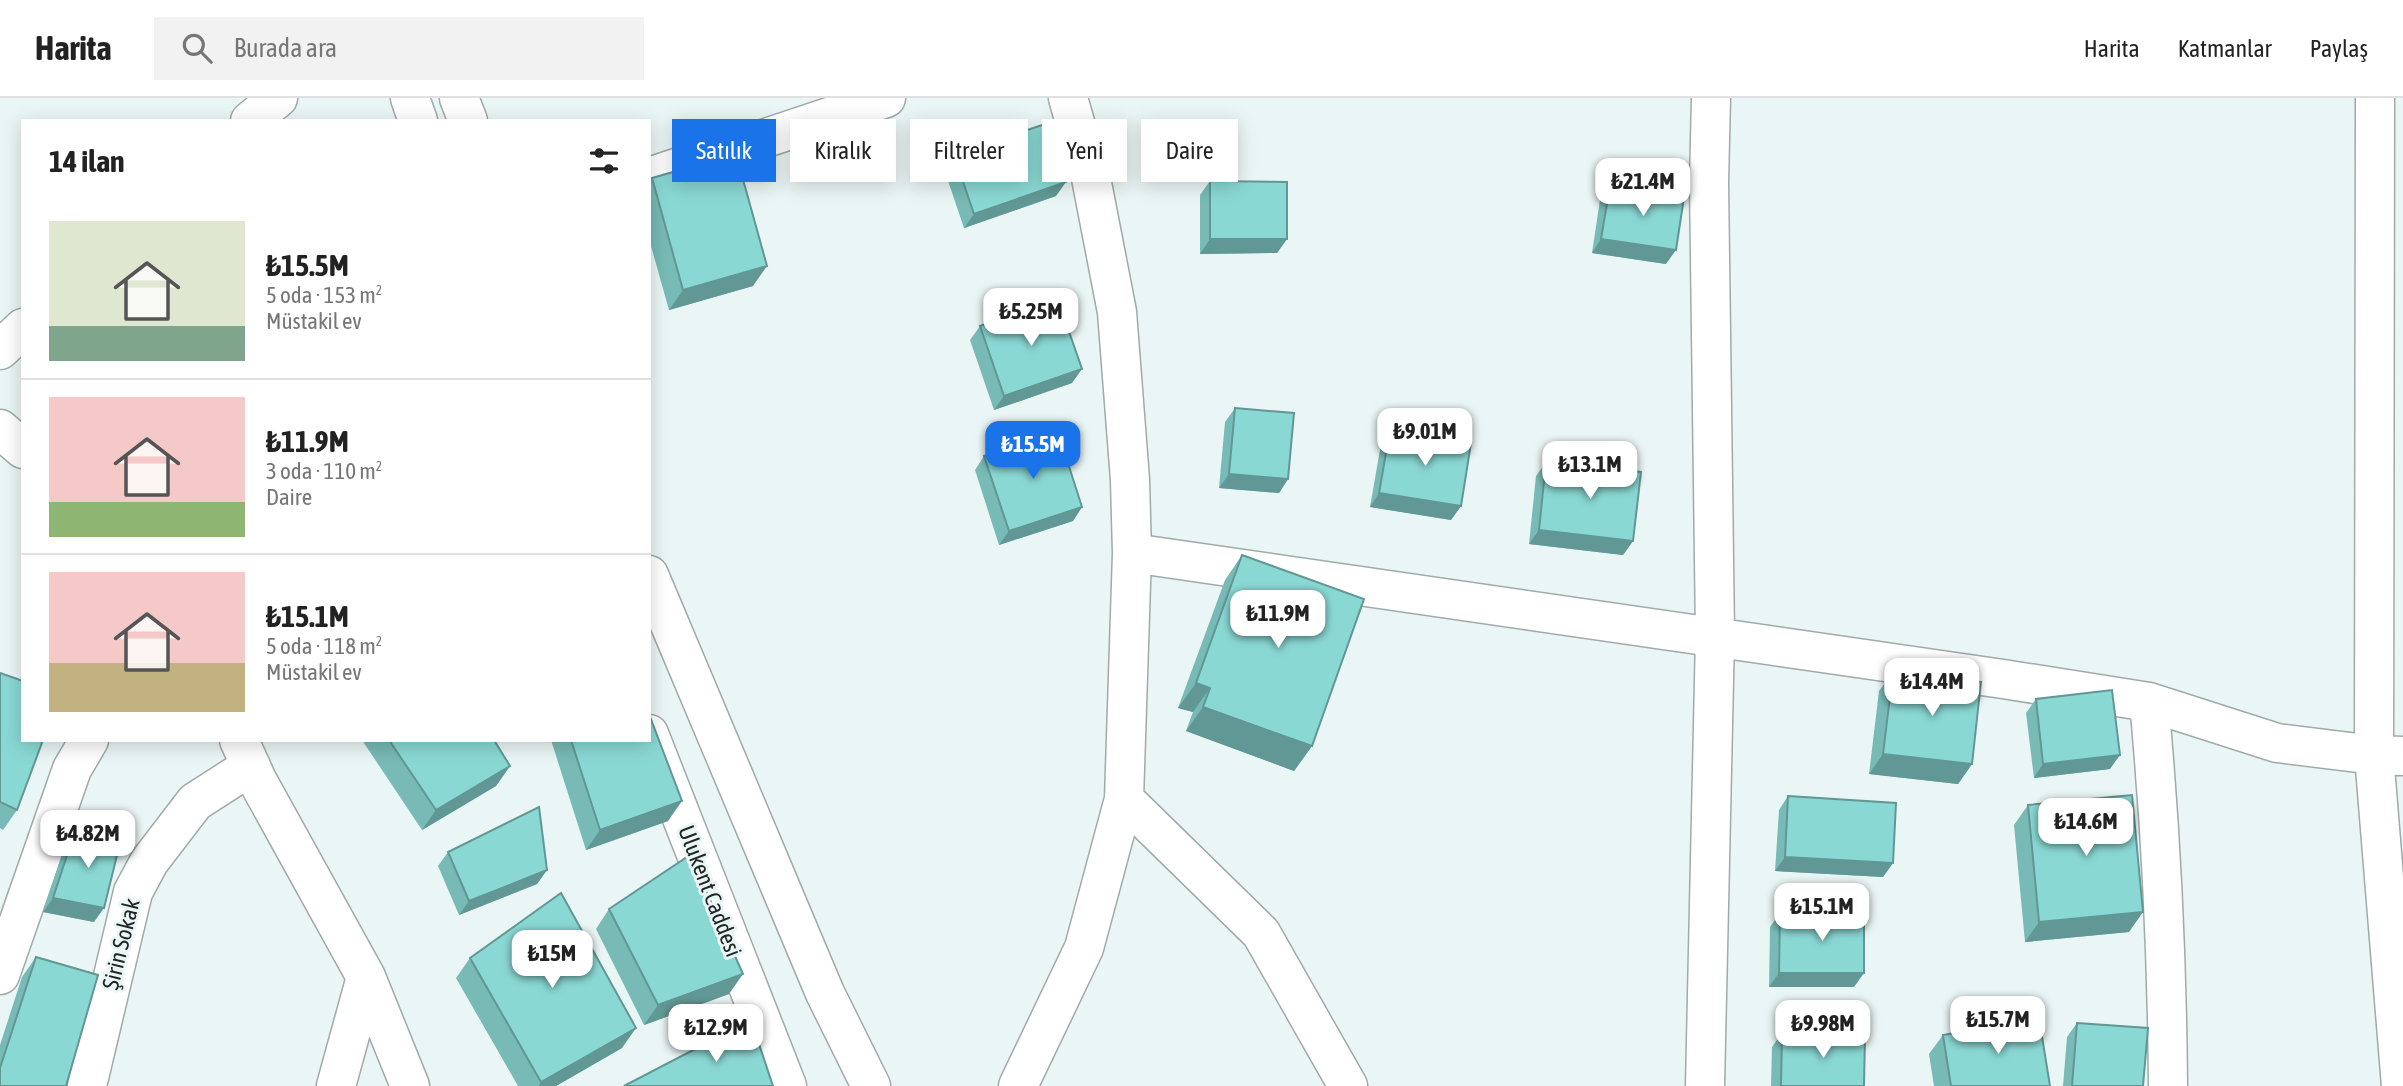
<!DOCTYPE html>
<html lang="tr">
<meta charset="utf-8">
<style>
:root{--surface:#fff;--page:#f2f2f2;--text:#222;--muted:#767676;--line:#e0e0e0;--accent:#1a73e8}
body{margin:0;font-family:"Asap Condensed",sans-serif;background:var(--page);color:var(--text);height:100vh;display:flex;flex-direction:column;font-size:26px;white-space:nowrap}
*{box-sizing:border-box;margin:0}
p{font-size:23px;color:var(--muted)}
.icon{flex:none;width:38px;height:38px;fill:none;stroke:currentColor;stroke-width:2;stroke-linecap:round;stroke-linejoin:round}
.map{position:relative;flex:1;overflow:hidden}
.panel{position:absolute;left:21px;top:21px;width:630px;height:623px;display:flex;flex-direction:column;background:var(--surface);border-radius:0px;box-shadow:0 4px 18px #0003}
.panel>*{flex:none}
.guide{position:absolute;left:672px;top:21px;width:665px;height:63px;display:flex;gap:14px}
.price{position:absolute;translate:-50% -60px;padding:0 16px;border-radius:14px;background:#fff;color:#222;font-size:23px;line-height:46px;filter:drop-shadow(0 2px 4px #0008)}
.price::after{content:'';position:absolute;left:50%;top:42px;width:21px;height:16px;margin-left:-10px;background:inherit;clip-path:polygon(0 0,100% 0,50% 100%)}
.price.on{background:var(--accent);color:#fff}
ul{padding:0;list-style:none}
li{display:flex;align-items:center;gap:21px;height:175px;padding:0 28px}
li+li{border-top:2px solid var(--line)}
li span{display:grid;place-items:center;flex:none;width:196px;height:140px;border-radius:0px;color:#555}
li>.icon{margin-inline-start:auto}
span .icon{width:84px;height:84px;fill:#fffc;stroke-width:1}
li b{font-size:30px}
h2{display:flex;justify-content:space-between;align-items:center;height:84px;padding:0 28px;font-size:30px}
.chip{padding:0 24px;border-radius:0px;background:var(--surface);box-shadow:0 4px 18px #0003;font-size:24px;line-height:63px}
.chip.on{background:var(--accent);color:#fff}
header{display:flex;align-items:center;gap:42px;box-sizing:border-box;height:98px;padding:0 35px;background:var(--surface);border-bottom:2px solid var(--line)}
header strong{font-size:33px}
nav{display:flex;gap:38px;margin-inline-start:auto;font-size:24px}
.search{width:490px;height:63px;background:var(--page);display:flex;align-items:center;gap:18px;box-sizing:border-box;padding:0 24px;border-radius:0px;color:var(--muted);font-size:26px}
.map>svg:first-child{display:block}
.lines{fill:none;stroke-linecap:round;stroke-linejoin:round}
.minor-casing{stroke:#9faaa9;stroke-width:41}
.tertiary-casing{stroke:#9faaa9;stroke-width:41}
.minor{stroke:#fff;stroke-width:38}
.tertiary{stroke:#fff;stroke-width:38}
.wall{fill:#77bab6}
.shaded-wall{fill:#619794}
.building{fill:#8ad8d4;stroke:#619794;stroke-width:2}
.labels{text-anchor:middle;stroke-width:6;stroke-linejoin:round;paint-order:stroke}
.street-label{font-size:23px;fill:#212525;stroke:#eaf6f5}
</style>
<header>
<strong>Harita</strong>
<div class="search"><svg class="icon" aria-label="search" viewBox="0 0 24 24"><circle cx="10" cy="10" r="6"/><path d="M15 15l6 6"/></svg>Burada ara</div>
<nav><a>Harita</a><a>Katmanlar</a><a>Paylaş</a></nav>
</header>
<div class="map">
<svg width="2403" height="988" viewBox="0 0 2403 988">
<rect width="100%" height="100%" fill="#eaf6f5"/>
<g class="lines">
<g class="minor-casing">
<path id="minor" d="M2375,0L2374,657L2401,988
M250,23L278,0
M649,79L886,0
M0,252L23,230
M0,331L23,351
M1132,455L2003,581L2149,604L2277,645L2374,657L2403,658
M2149,604C2161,732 2167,860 2168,988
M239,642L257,682L366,879L410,988
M1124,701L1261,835L1348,988
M0,877L72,671L89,642
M87,988L133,794L149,764L195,704L251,668
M336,988L366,879
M1018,988L1084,850L1124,701L1132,455L1130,382L1117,214L1091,80L1068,0
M1705,988L1715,537L1709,84L1711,0"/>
</g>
<g class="tertiary-casing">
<path id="tertiary" d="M410,0L418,23
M459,0L468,23
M649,477L825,895L871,988
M649,636L787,988"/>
</g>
<use href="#minor" class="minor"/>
<use href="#tertiary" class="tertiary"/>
</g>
<path class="wall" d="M954,57L1056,98L964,130L944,71Z
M652,80L753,188L669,212L649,141V83Z
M1210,83L1287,141L1277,155L1200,156V97Z
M1610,88L1666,166L1592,155L1600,102Z
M980,228L1072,285L994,312L970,242Z
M1235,310L1288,381L1279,395L1219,390L1225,324Z
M1390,332L1461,408L1451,422L1370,409L1381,346Z
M984,358L1082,409L1073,423L999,447L975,372Z
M1546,364L1633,443L1623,457L1529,446L1536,378Z
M1242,457L1312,648L1294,673L1186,633L1193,614L1178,610L1225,482Z
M1893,574L1972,666L1958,686L1869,676L1879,593Z
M0,575L17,712L3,732L0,730Z
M2036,601L2110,671L2034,680L2026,615Z
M362,642H494L510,668L496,688L422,732Z
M551,642H649L668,723L586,752Z
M1788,698L1893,765L1883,779L1775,773L1779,712Z
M2028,707L2129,834L2025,844L2014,727Z
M75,733L94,824L43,814L65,747Z
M448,754L547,772L537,786L459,817L438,768Z
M609,811L729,896L644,927L596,831Z
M1780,815L1854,889H1769L1770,829Z
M36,859L0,988V947L22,879Z
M470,860L622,950L556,988H518L456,880Z
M2077,925L2143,988H2063L2067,939Z
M1782,935L1864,988H1771L1772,949Z
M1943,937L2050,988H1934L1929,956Z"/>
<path class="shaded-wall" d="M1066,84L1056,98L964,130L974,116Z
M1210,141H1287L1277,155L1200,156Z
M1601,141L1676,152L1666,166L1592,155Z
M767,168L753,188L669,212L683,192Z
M1082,271L1072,285L994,312L1004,298Z
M1229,376L1288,381L1279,395L1219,390Z
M1379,395L1461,408L1451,422L1370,409Z
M1082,409L1073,423L999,447L1009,433Z
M1539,432L1633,443L1623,457L1529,446Z
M1196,585L1210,590L1193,614L1178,610Z
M1203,609L1312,648L1294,673L1186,633Z
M1883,656L1972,666L1958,686L1869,676Z
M2120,657L2110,671L2034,680L2043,666Z
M510,668L496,688L422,732L436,712Z
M682,703L668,723L586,752L600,732Z
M1785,759L1893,765L1883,779L1775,773Z
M547,772L537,786L459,817L469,803Z
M53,800L104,810L94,824L43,814Z
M2143,814L2129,834L2025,844L2039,824Z
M1779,875H1864L1854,889H1769Z
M743,876L729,896L644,927L658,907Z
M636,930L622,950L556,988H539L541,984Z"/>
<path class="building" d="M1045,26L1066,84L974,116L954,57Z
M736,56L767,168L683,192L652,80Z
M1210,83L1287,84V141H1210Z
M1610,88L1684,99L1676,152L1601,141Z
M1058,202L1082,271L1004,298L980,228Z
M1235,310L1294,315L1288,381L1229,376Z
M1390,332L1471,345L1461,408L1379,395Z
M1058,334L1082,409L1009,433L984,358Z
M1546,364L1641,374L1633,443L1539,432Z
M1242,457L1364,501L1312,648L1203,609L1210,590L1196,585Z
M1893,574L1981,584L1972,666L1883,656Z
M0,575L23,583V642H43L17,712L0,704Z
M2112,592L2120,657L2043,666L2036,601Z
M649,616L682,703L600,732L571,642H649Z
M389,642H494L510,668L436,712Z
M2132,697L2143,814L2039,824L2028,707Z
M1788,698L1896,705L1893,765L1785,759Z
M539,709L547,772L469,803L448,754Z
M75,733L121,741L104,810L53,800Z
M690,757L743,876L658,907L609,811Z
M561,795L636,930L541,984L470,860Z
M1780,815H1864V875H1779Z
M36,859L98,877L66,988H0V970Z
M2039,920L2050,988H1951L1943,937Z
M751,922L773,988H624Z
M2077,925L2148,930L2143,988H2072Z
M1782,935L1865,937L1864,988H1781Z"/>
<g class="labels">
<g class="street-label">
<text transform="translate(710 793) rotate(69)" y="8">Ulukent Caddesi</text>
<text transform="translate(121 846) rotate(-76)" y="8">Şirin Sokak</text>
</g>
</g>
</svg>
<b class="price" style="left:1643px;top:120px">₺21.4M</b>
<b class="price" style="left:1031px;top:250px">₺5.25M</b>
<b class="price" style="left:1425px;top:370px">₺9.01M</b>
<b class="price on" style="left:1033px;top:383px">₺15.5M</b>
<b class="price" style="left:1590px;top:403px">₺13.1M</b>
<b class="price" style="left:1278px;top:552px">₺11.9M</b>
<b class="price" style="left:1932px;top:620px">₺14.4M</b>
<b class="price" style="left:2086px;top:760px">₺14.6M</b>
<b class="price" style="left:88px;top:772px">₺4.82M</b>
<b class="price" style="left:1822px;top:845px">₺15.1M</b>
<b class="price" style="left:552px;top:892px">₺15M</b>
<b class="price" style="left:1998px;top:958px">₺15.7M</b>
<b class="price" style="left:1823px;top:962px">₺9.98M</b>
<b class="price" style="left:716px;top:966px">₺12.9M</b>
<div class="guide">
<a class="chip on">Satılık</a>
<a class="chip">Kiralık</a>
<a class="chip">Filtreler</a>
<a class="chip">Yeni</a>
<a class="chip">Daire</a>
</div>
<section class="panel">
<h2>14 ilan<svg class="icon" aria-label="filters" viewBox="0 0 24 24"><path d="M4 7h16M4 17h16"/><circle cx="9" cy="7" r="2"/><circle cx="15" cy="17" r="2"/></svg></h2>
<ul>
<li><span style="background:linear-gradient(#dfe7d0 75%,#7fa58c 0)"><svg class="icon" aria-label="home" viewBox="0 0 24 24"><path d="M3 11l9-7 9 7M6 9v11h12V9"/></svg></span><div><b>₺15.5M</b><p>5 oda · 153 m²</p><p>Müstakil ev</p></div></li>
<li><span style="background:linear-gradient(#f6c9c9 75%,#8fb573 0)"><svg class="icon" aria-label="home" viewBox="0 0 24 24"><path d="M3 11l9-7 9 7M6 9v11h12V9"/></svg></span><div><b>₺11.9M</b><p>3 oda · 110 m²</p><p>Daire</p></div></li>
<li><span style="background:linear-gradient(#f6c9c9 65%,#c2b280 0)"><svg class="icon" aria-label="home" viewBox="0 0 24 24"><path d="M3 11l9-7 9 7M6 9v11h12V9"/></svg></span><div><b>₺15.1M</b><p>5 oda · 118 m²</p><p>Müstakil ev</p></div></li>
</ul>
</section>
</div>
